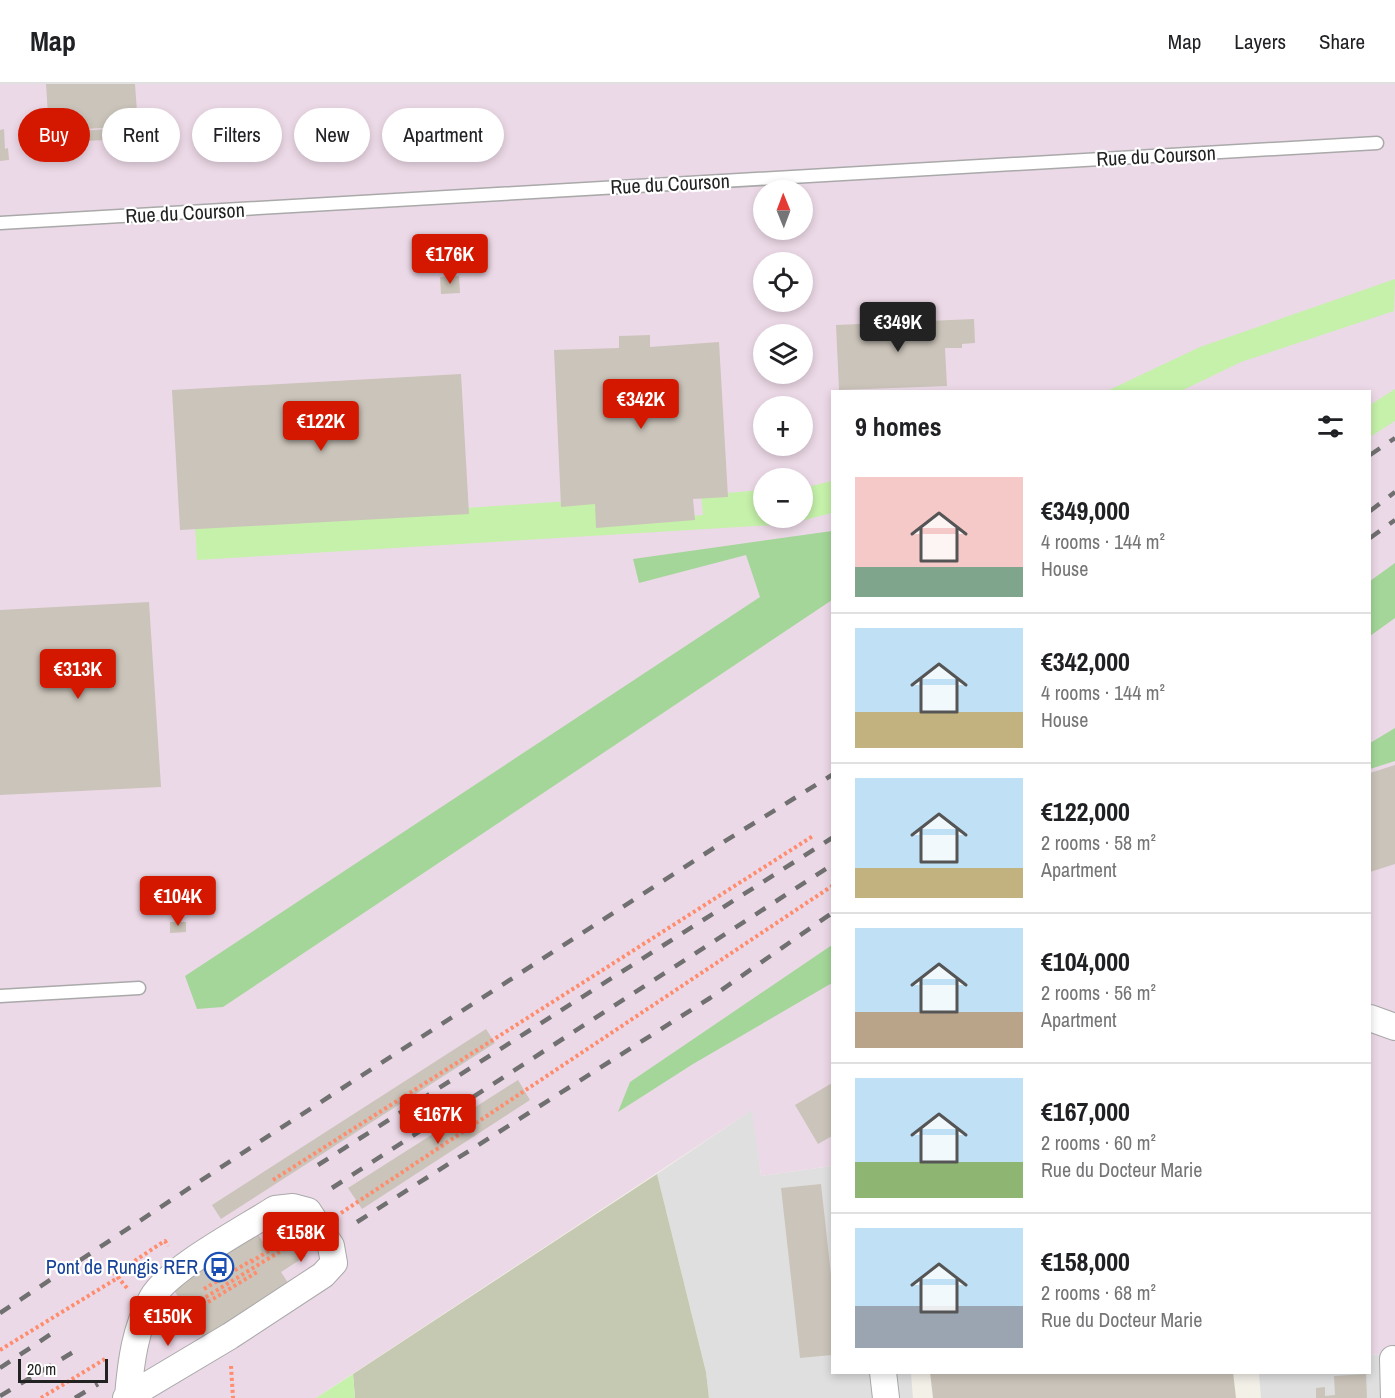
<!DOCTYPE html>
<meta charset="utf-8">
<style>
:root{--surface:#fff;--page:#f2f2f2;--text:#202124;--muted:#757577;--line:#e0e0e0;--accent:#d41800}
body{margin:0;font-family:"Archivo Narrow",sans-serif;background:var(--page);color:var(--text);height:100vh;display:flex;flex-direction:column;font-size:22px;white-space:nowrap}
*{box-sizing:border-box;margin:0}
p{font-size:20px;color:var(--muted)}
.icon{flex:none;width:33px;height:33px;fill:none;stroke:currentColor;stroke-width:2;stroke-linecap:round;stroke-linejoin:round}
.map{position:relative;flex:1;overflow:hidden}
.drawer{position:absolute;left:831px;top:306px;width:540px;height:984px;display:flex;flex-direction:column;background:var(--surface);border-radius:0px;box-shadow:0 3px 9px #0003}
.drawer>*{flex:none}
.banner{position:absolute;left:18px;top:24px;width:570px;height:54px;display:flex;gap:12px}
.needle{width:39px;rotate:359deg}
.fabs{position:absolute;left:753px;top:96px;display:grid;gap:12px}
.fabs a{display:grid;place-items:center;width:60px;height:60px;border-radius:50%;background:var(--surface);box-shadow:0 3px 9px #0003;font-size:30px}
.scale{position:absolute;left:18px;bottom:15px;width:90px;box-sizing:border-box;padding-left:6px;border:3px solid #222;border-top:0;font-size:16px;line-height:21px;white-space:nowrap;color:#222;-webkit-text-stroke:4px #fff;paint-order:stroke}
.price{position:absolute;translate:-50% -51px;padding:0 14px;border-radius:6px;background:var(--accent);color:#fff;font-size:20px;line-height:39px;filter:drop-shadow(0 2px 3px #0008)}
.price::after{content:'';position:absolute;left:50%;top:36px;width:18px;height:14px;margin-left:-9px;background:inherit;clip-path:polygon(0 0,100% 0,50% 100%)}
.price.on{background:#222;color:#fff}
ul{padding:0;list-style:none}
li{display:flex;align-items:center;gap:18px;height:150px;padding:0 24px}
li+li{border-top:2px solid var(--line)}
li span{display:grid;place-items:center;flex:none;width:168px;height:120px;border-radius:0px;color:#555}
li>.icon{margin-inline-start:auto}
span .icon{width:72px;height:72px;fill:#fffc;stroke-width:1}
li b{font-size:26px}
h2{display:flex;justify-content:space-between;align-items:center;height:72px;padding:0 24px;font-size:26px}
.tag{padding:0 21px;border-radius:27px;background:var(--surface);box-shadow:0 3px 9px #0003;font-size:21px;line-height:54px}
.tag.on{background:var(--accent);color:#fff}
header{display:flex;align-items:center;gap:36px;box-sizing:border-box;height:84px;padding:0 30px;background:var(--surface);border-bottom:2px solid var(--line)}
header strong{font-size:28px}
nav{display:flex;gap:33px;margin-inline-start:auto;font-size:21px}
.map>svg:first-child{display:block}
.residential{fill:#e0dfdf}
.industrial{fill:#ecd9e7;fill-rule:evenodd}
.construction{fill:#c6c9b2}
.grass{fill:#c5f1aa}
.forest{fill:#a4d699}
.building{fill:#cbc4ba}
.lines{fill:none;stroke-linecap:round;stroke-linejoin:round}
.lane-casing{stroke:#a9a9a9;stroke-width:15}
.street-casing{stroke:#a9a9a9;stroke-width:28}
.path{stroke:#ff8c6d;stroke-width:4;stroke-dasharray:3 3;stroke-linecap:butt}
.lane{stroke:#fff;stroke-width:12}
.street{stroke:#fff;stroke-width:26}
.rail{stroke:#707070;stroke-width:4.5;stroke-dasharray:12 12;stroke-linecap:butt}
.labels{text-anchor:middle;stroke-width:4.5;stroke-linejoin:round;paint-order:stroke}
.street-label{font-size:20px;fill:#222;stroke:#fff}
.transit-label{font-size:20px;fill:#164399;stroke:#fff;text-anchor:end}
</style>
<header>
<strong>Map</strong>
<nav><a>Map</a><a>Layers</a><a>Share</a></nav>
</header>
<div class="map">
<svg width="1395" height="1314" viewBox="0 0 1395 1314">
<rect width="100%" height="100%" fill="#f3f0e8"/>
<path class="residential" d="M753,1025L761,1092L832,1082V1288L911,1289L913,1314H709L706,1288L657,1090Z
M1395,1270V1314H1261L1259,1289L1370,1288V1271Z"/>
<path class="industrial" d="M0,0H1395V1270L1370,1271V308H832V1082L761,1092L752,1026L316,1314H0ZM764,106H802V146H764ZM764,178H802V218H764ZM764,250H802V290H764ZM764,322H802V362H764ZM764,394H802V434H764Z"/>
<path class="construction" d="M657,1090L706,1288L709,1314H355L353,1290Z"/>
<path class="grass" d="M1395,195L1394,227L1241,278L1181,307H1107L1200,263Z
M1395,305V337L1370,353V321Z
M832,397V429L789,440L197,476L195,442L600,415L601,438L703,431L701,411L763,406L764,434H802L803,404Z
M353,1290L355,1314H316Z"/>
<path class="forest" d="M832,447V516L223,923L197,925L185,892L760,513L746,471L639,499L633,475Z
M1395,479V534L1370,552V497Z
M1395,644V677L1370,685V659Z
M832,861V899L693,980L618,1028L630,998Z"/>
<path class="building" d="M46,0H135L138,42L49,47Z
M130,43V55H112V44Z
M4,45L5,65L8,64L9,76L0,77V46Z
M107,45V56L80,57L79,47Z
M459,192L460,209L441,210L440,193Z
M974,235L975,259L962,260V264H945L947,302L839,306L836,241Z
M650,251V263L719,258L728,413L693,415L695,436L596,444L595,420L561,423L554,266L619,264V252Z
M461,290L469,430L180,446L172,306Z
M149,518L161,703L0,711V526Z
M1395,681V780L1370,788V689Z
M170,838H186V848L170,849Z
M486,945L495,959L221,1135L212,1121Z
M518,996L530,1016L362,1125L348,1104Z
M832,999V1052L818,1060L795,1021Z
M821,1100L832,1200V1271L800,1274L781,1104Z
M256,1147L266,1163L290,1148L306,1172L281,1188L290,1202L205,1256L196,1241L184,1248L169,1223L180,1216L171,1201Z
M930,1288H1233L1236,1314H933Z
M1366,1290L1367,1314H1316V1304L1325,1303V1312L1335,1311L1334,1292Z"/>
<g class="lines">
<g class="lane-casing">
<path id="lane" d="M0,139L1377,59
M0,912L139,904"/>
</g>
<g class="street-casing">
<path id="street" d="M1370,934L1395,943
M1393,1275L1394,1314
M883,1288L886,1314
M126,1314L230,1252L323,1191L334,1179L331,1162L308,1127L293,1123L275,1125C244,1145 168,1185 152,1214C135,1245 131,1277 128,1312"/>
</g>
<path class="path" d="M273,1096L813,752
M341,1129L832,802
M251,1178L291,1153
M127,1204L115,1190L163,1158L165,1157L168,1162
M204,1205L252,1176
M208,1218L257,1188
M175,1232L297,1157
M173,1234L181,1249
M0,1266L142,1179
M231,1282L233,1314
M41,1314L105,1275"/>
<use href="#lane" class="lane"/>
<use href="#street" class="street"/>
<path class="rail" d="M1370,371L1395,354
M1370,427L1395,408
M1370,454L1395,436
M318,1081L832,754
M332,1104L832,781
M357,1138L710,914L832,829
M0,1229L276,1047L717,762L832,691
M0,1284L57,1246
M0,1312L75,1267
M75,1314L98,1300"/>
</g>
<defs>
<g id="bus-ring" transform="scale(1.5)"><circle r="9.5" fill="#fff" stroke="#1a4fb4" stroke-width="1.5"/><path d="M-5-6H5V4H4V6H2V4H-2V6H-4V4H-5ZM-3.5-4V0h7V-4ZM-3.5 1.2v1.5H-2V1.2ZM2 1.2v1.5H3.5V1.2Z" fill="#1a4fb4"/></g>
</defs>
<g fill-rule="evenodd">
<use href="#bus-ring" x="219" y="1183"/>
</g>
<g class="labels">
<g class="street-label">
<text transform="translate(1156 72) rotate(-3)" y="7">Rue du Courson</text>
<text transform="translate(670 100) rotate(-3)" y="7">Rue du Courson</text>
<text transform="translate(185 129) rotate(-3)" y="7">Rue du Courson</text>
</g>
<g class="transit-label">
<text x="198" y="1190">Pont de Rungis RER</text>
</g>
</g>
</svg>
<div class="fabs">
<a><svg class="needle" viewBox="-14 -14 28 28"><path d="M0-13l5 13h-10z" fill="#e53935"/><path d="M0 13l5-13h-10z" fill="#757577"/></svg></a>
<a><svg class="icon" aria-label="locate" viewBox="0 0 24 24"><circle cx="12" cy="12" r="6"/><path d="M12 2v4M12 18v4M2 12h4M18 12h4"/></svg></a>
<a><svg class="icon" aria-label="layers" viewBox="0 0 24 24"><path d="M12 4l9 5-9 5-9-5zM3 14l9 5 9-5"/></svg></a>
<a>+</a>
<a>−</a>
</div>
<div class="scale">20 m</div>
<b class="price" style="left:450px;top:201px">€176K</b>
<b class="price on" style="left:898px;top:269px">€349K</b>
<b class="price" style="left:641px;top:346px">€342K</b>
<b class="price" style="left:321px;top:368px">€122K</b>
<b class="price" style="left:78px;top:616px">€313K</b>
<b class="price" style="left:178px;top:843px">€104K</b>
<b class="price" style="left:438px;top:1061px">€167K</b>
<b class="price" style="left:301px;top:1179px">€158K</b>
<b class="price" style="left:168px;top:1263px">€150K</b>
<div class="banner">
<a class="tag on">Buy</a>
<a class="tag">Rent</a>
<a class="tag">Filters</a>
<a class="tag">New</a>
<a class="tag">Apartment</a>
</div>
<section class="drawer">
<h2>9 homes<svg class="icon" aria-label="filters" viewBox="0 0 24 24"><path d="M4 7h16M4 17h16"/><circle cx="9" cy="7" r="2"/><circle cx="15" cy="17" r="2"/></svg></h2>
<ul>
<li><span style="background:linear-gradient(#f6c9c9 75%,#7fa58c 0)"><svg class="icon" aria-label="home" viewBox="0 0 24 24"><path d="M3 11l9-7 9 7M6 9v11h12V9"/></svg></span><div><b>€349,000</b><p>4 rooms · 144 m²</p><p>House</p></div></li>
<li><span style="background:linear-gradient(#bfe0f5 70%,#c2b280 0)"><svg class="icon" aria-label="home" viewBox="0 0 24 24"><path d="M3 11l9-7 9 7M6 9v11h12V9"/></svg></span><div><b>€342,000</b><p>4 rooms · 144 m²</p><p>House</p></div></li>
<li><span style="background:linear-gradient(#bfe0f5 75%,#c2b280 0)"><svg class="icon" aria-label="home" viewBox="0 0 24 24"><path d="M3 11l9-7 9 7M6 9v11h12V9"/></svg></span><div><b>€122,000</b><p>2 rooms · 58 m²</p><p>Apartment</p></div></li>
<li><span style="background:linear-gradient(#bfe0f5 70%,#b9a48a 0)"><svg class="icon" aria-label="home" viewBox="0 0 24 24"><path d="M3 11l9-7 9 7M6 9v11h12V9"/></svg></span><div><b>€104,000</b><p>2 rooms · 56 m²</p><p>Apartment</p></div></li>
<li><span style="background:linear-gradient(#bfe0f5 70%,#8fb573 0)"><svg class="icon" aria-label="home" viewBox="0 0 24 24"><path d="M3 11l9-7 9 7M6 9v11h12V9"/></svg></span><div><b>€167,000</b><p>2 rooms · 60 m²</p><p>Rue du Docteur Marie</p></div></li>
<li><span style="background:linear-gradient(#bfe0f5 65%,#9aa5b1 0)"><svg class="icon" aria-label="home" viewBox="0 0 24 24"><path d="M3 11l9-7 9 7M6 9v11h12V9"/></svg></span><div><b>€158,000</b><p>2 rooms · 68 m²</p><p>Rue du Docteur Marie</p></div></li>
</ul>
</section>
</div>
